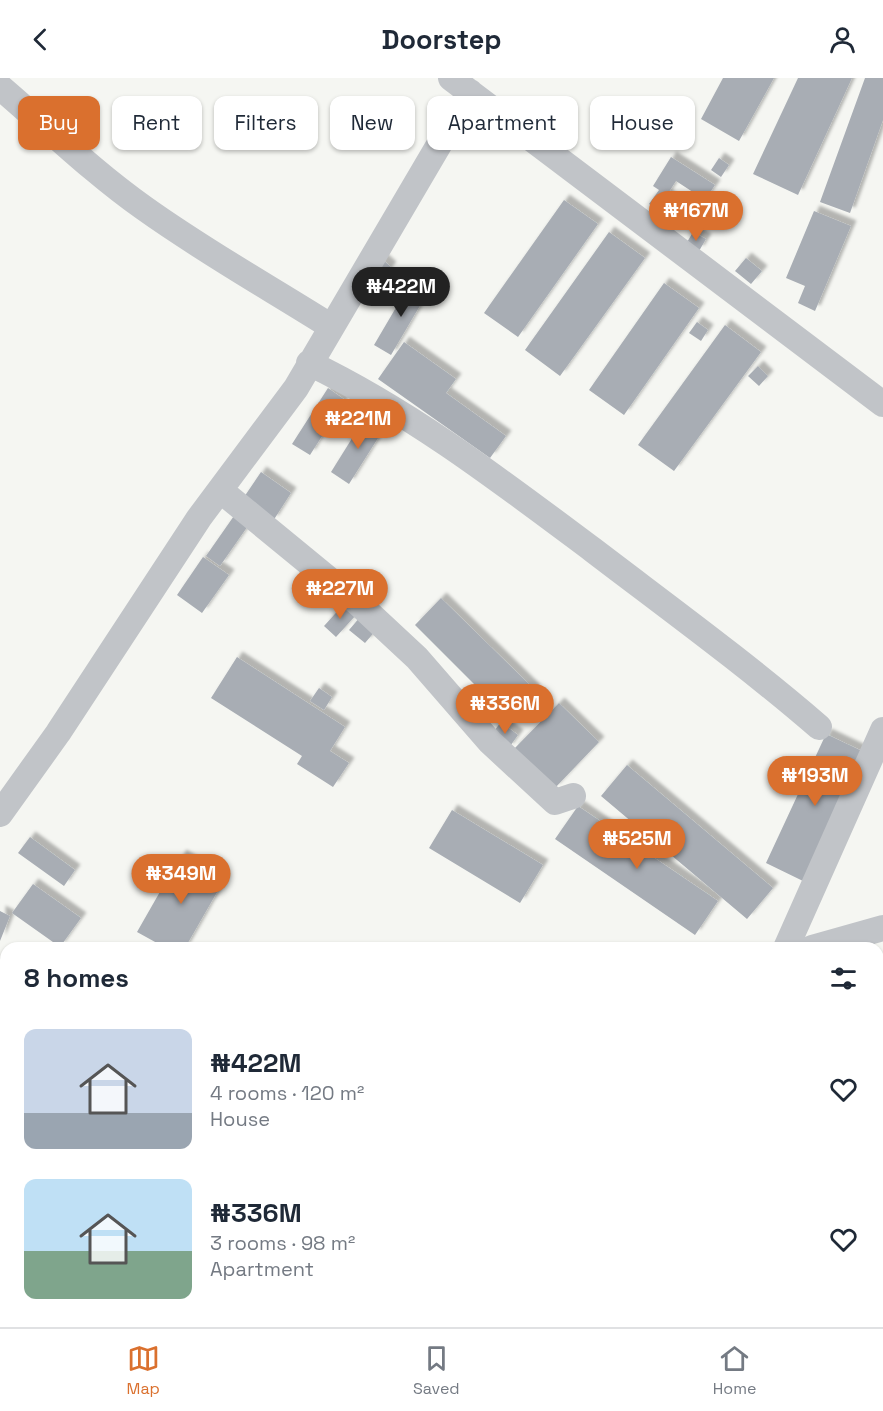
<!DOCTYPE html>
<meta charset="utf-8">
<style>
:root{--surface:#fff;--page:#f2f2f3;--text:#1f2937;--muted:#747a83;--line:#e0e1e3;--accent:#da702e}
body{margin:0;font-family:"Space Grotesk",sans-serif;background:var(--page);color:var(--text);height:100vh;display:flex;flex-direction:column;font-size:22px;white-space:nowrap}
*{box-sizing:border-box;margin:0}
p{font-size:20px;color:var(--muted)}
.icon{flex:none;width:33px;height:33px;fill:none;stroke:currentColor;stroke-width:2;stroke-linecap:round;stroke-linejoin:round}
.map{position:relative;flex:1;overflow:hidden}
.side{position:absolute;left:0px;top:864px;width:884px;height:386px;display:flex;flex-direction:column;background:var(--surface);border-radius:18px 18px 0 0;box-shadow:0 2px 4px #0004}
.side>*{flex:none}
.guide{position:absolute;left:18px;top:18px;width:848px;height:54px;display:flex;gap:12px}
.price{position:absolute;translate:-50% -51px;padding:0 14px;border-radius:21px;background:var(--accent);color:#fff;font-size:20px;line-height:39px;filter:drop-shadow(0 2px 3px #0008)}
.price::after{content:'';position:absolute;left:50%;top:36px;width:18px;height:14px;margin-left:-9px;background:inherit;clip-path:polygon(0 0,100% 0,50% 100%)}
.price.current{background:#222;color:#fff}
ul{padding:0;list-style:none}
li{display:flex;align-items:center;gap:18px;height:150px;padding:0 24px}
li span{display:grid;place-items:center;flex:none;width:168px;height:120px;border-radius:12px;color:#555}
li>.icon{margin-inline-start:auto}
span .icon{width:72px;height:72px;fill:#fffc;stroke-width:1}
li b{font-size:26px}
h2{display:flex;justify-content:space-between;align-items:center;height:72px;padding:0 24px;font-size:26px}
.chip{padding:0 21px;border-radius:12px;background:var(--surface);box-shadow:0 2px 4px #0004;font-size:21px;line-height:54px}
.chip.current{background:var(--accent);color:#fff}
header{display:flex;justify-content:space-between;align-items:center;height:78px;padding:0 24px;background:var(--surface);font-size:27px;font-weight:700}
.menu{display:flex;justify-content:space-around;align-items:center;height:84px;border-top:2px solid var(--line);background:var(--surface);font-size:16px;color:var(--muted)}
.menu a{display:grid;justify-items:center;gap:3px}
.menu .current{color:var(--accent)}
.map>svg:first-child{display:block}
.building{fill:#a8adb4;filter:url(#shadow)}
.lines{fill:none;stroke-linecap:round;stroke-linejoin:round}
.minor{stroke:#c1c4c8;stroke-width:26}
</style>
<header><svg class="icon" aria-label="back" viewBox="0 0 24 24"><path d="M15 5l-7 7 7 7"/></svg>Doorstep<svg class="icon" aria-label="person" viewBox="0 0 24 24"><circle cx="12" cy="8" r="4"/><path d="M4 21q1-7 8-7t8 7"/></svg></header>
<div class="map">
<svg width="883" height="1249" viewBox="0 0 883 1249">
<defs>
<filter id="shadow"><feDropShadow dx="5.5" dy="-5.5" stdDeviation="1.5" flood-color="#0004"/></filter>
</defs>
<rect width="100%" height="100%" fill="#f5f6f2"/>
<path class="building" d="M723,0H774L739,63L701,41Z
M798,0H852L798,117L753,96Z
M865,0H883V42L850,135L820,124Z
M671,79L715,107L705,122L676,103L667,117L675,123L666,137L649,126L659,112L653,108Z
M719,80L729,87L721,99L711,92Z
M564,122L598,146L518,259L484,235Z
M814,133L851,148L815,233L798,225L805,208L786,200Z
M609,154L645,180L560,298L525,272Z
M693,154L706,161L699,173L686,166Z
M746,180L762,193L751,206L735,193Z
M382,181L391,189L385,197L375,190Z
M411,204L428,214L391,277L374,267Z
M664,205L699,230L624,337L589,312Z
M697,244L708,252L701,263L689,255Z
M725,247L761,274L674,393L638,367Z
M404,264L456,301L446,315L506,358L490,380L378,301Z
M758,288L768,298L759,308L748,298Z
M328,310L345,322L310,377L292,366Z
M366,338L385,349L349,406L331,394Z
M261,394L291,415L273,443L242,422Z
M236,435L250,445L220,488L206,478Z
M203,479L229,497L202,535L177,517Z
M441,520L535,612L508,640L415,547Z
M344,526L356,537L336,559L324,548Z
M361,538L377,551L365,565L349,552Z
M237,579L345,649L330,673L349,685L333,709L297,686L302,678L211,620Z
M319,610L332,619L324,632L310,623Z
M559,625L599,664L554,711L513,672Z
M501,644L518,657L508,671L491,657Z
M826,656L864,674L803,803L766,785Z
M627,687L773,810L747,841L601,718Z
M578,728L718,823L695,857L555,761Z
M452,732L543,787L520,825L429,770Z
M30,759L75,792L64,808L18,775Z
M181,777L224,802L185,870H166L137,854Z
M33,806L81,840L60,869L12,835Z
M0,833L10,838L0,863Z
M878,924L883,927V950L878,947Z
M881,954L883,992L878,1000V960Z
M0,962L6,966V996L0,991Z
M878,1092L883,1096V1126L878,1122Z
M26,1244H86L82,1249H21Z
M694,1244H726L723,1249H703Z
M732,1244H779L775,1249H729Z"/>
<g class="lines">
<path class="minor" d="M451,0L883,326
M0,9C48,50 93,94 144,130C204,173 268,209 330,248
M309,285C411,334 502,404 593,472C669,530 746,586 819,649
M220,412L359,526L417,580L490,664L555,724L573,718
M0,736L58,655L199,440L296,310L470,14
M786,870L883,652
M812,870L883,850
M878,1193L883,1182
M158,1249L162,1244
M336,1249L340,1244
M519,1249L524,1244
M847,1249L850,1244"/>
</g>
</svg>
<b class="price" style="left:696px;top:164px">₦167M</b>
<b class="price current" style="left:401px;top:240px">₦422M</b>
<b class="price" style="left:358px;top:372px">₦221M</b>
<b class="price" style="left:340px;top:542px">₦227M</b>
<b class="price" style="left:505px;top:657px">₦336M</b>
<b class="price" style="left:815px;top:729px">₦193M</b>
<b class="price" style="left:637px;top:792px">₦525M</b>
<b class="price" style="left:181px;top:827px">₦349M</b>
<div class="guide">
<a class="chip current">Buy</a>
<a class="chip">Rent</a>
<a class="chip">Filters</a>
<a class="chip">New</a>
<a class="chip">Apartment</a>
<a class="chip">House</a>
</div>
<section class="side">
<h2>8 homes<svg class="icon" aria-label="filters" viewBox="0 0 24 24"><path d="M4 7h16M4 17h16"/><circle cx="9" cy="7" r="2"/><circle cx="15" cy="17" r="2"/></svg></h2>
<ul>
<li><span style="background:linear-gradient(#c9d6e8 70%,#9aa5b1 0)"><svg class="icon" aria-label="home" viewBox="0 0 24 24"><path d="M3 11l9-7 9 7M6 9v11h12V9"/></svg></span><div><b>₦422M</b><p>4 rooms · 120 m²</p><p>House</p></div><svg class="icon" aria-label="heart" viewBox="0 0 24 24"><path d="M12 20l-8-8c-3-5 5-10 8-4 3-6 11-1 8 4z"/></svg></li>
<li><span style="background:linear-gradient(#bfe0f5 60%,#7fa58c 0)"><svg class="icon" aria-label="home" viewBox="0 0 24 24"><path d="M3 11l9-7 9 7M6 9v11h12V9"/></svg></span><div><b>₦336M</b><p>3 rooms · 98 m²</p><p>Apartment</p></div><svg class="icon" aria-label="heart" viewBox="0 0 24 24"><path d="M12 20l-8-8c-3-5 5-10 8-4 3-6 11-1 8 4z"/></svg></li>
</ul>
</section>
</div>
<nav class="menu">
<a class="current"><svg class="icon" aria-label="map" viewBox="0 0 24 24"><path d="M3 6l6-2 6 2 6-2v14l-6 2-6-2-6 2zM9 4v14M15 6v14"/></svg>Map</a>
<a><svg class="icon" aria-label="saved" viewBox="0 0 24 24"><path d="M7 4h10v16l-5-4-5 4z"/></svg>Saved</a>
<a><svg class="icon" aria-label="home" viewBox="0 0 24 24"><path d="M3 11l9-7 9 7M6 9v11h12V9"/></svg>Home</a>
</nav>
